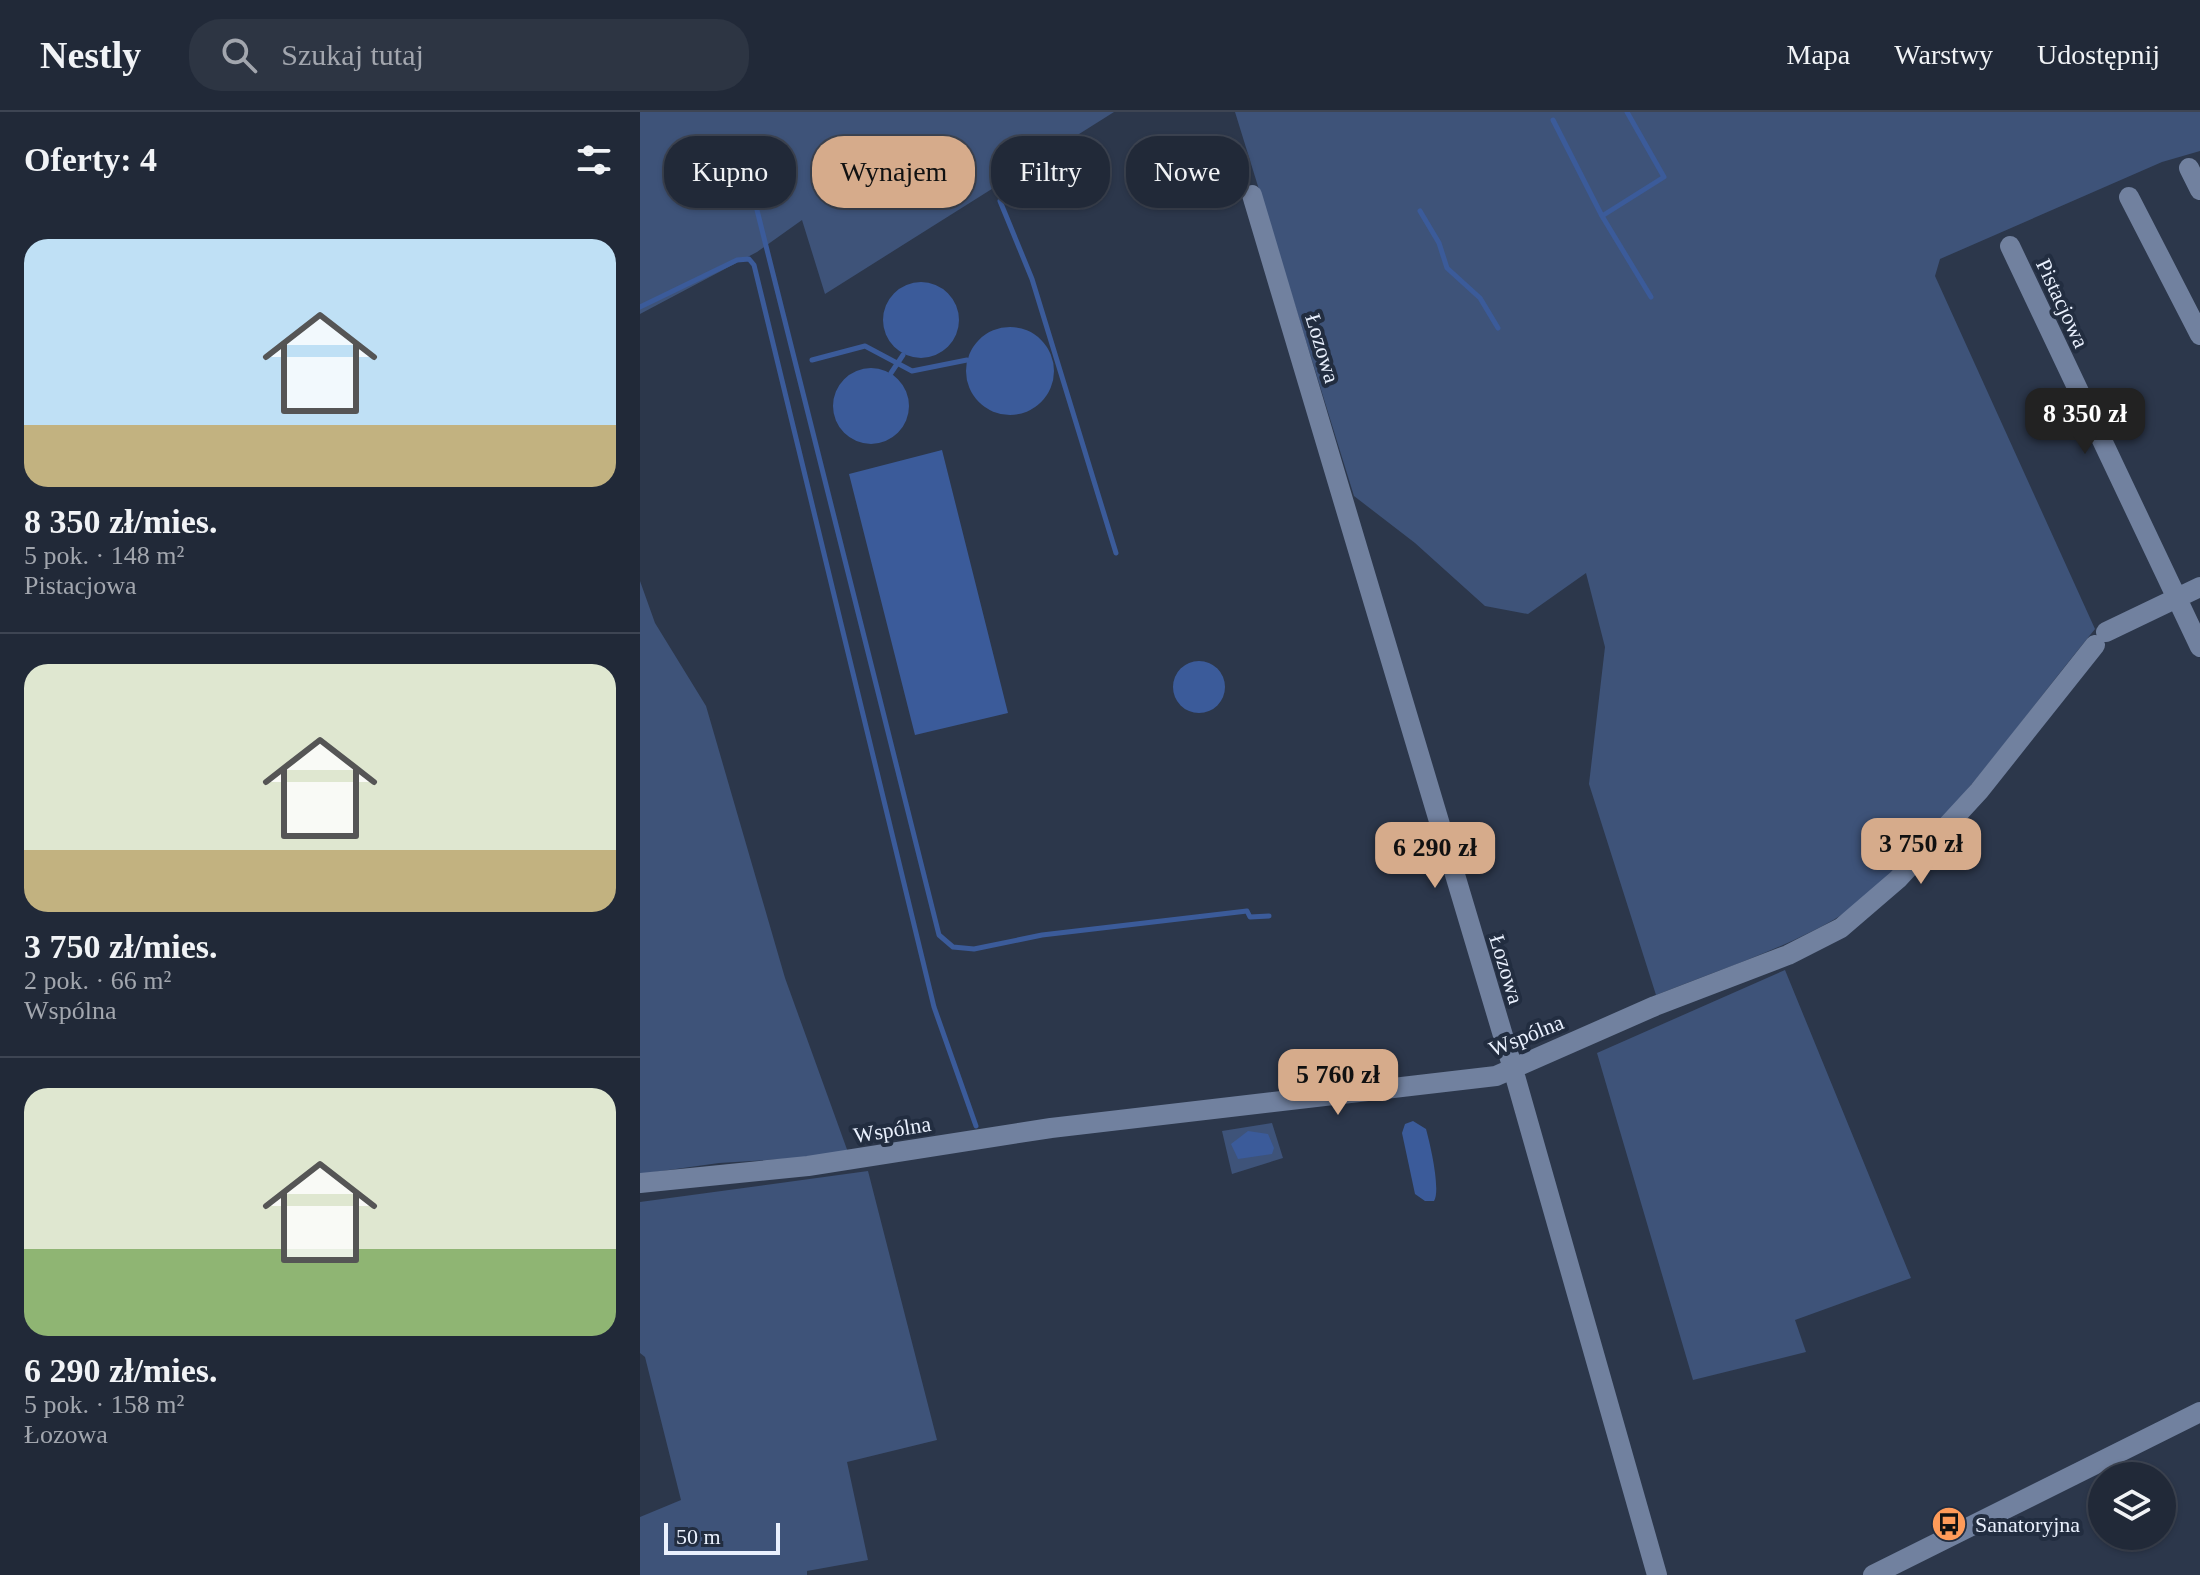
<!DOCTYPE html>
<html lang="pl">
<meta charset="utf-8">
<style>
:root{--surface:#212938;--page:#2d3543;--text:#f1f3f6;--muted:#a2a6ae;--line:#3e4553;--accent:#d6ab8b}
body{margin:0;font-family:"Times New Roman",serif;background:var(--page);color:var(--text);height:100vh;display:flex;flex-direction:column;font-size:30px;white-space:nowrap}
*{box-sizing:border-box;margin:0}
p{font-size:26px;color:var(--muted)}
.icon{flex:none;width:44px;height:44px;fill:none;stroke:currentColor;stroke-width:2;stroke-linecap:round;stroke-linejoin:round}
.map{position:relative;flex:1;overflow:hidden}
.sheet{display:flex;flex-direction:column;background:var(--surface);width:640px}
.sheet>*{flex:none}
.guide{position:absolute;left:24px;top:24px;width:760px;height:72px;display:flex;gap:16px}
.buttons{position:absolute;left:1448px;top:1350px;display:grid;gap:16px}
.buttons a{display:grid;place-items:center;width:88px;height:88px;border-radius:50%;background:var(--surface);box-shadow:0 2px 6px #0004,0 0 0 2px var(--line);font-size:40px}
.scale{position:absolute;left:24px;bottom:20px;width:116px;box-sizing:border-box;padding-left:8px;border:4px solid #e9f0fd;border-top:0;font-size:22px;line-height:28px;white-space:nowrap;color:#e9f0fd;-webkit-text-stroke:6px #222d40;paint-order:stroke}
.price{position:absolute;translate:-50% -68px;padding:0 18px;border-radius:16px;background:var(--accent);color:#111;font-size:26px;line-height:52px;filter:drop-shadow(0 2px 4px #0008)}
.price::after{content:'';position:absolute;left:50%;top:48px;width:24px;height:18px;margin-left:-12px;background:inherit;clip-path:polygon(0 0,100% 0,50% 100%)}
.price.selected{background:#222;color:#fff}
ul{padding:0;list-style:none}
li{display:grid;align-content:center;gap:16px;height:424px;padding:0 24px}
li+li{border-top:2px solid var(--line)}
li span{display:grid;place-items:center;height:248px;border-radius:24px;color:#555}
li>.icon{margin-inline-start:auto}
span .icon{width:144px;height:144px;fill:#fffc;stroke-width:1}
li b{font-size:34px}
h2{display:flex;justify-content:space-between;align-items:center;height:96px;padding:0 24px;font-size:34px}
.tag{padding:0 28px;border-radius:32px;background:var(--surface);box-shadow:0 2px 6px #0004,0 0 0 2px var(--line);font-size:28px;line-height:72px}
.tag.selected{background:var(--accent);color:#111}
header{display:flex;align-items:center;gap:48px;box-sizing:border-box;height:112px;padding:0 40px;background:var(--surface);border-bottom:2px solid var(--line)}
header strong{font-size:38px}
nav{display:flex;gap:44px;margin-inline-start:auto;font-size:28px}
.search{width:560px;height:72px;background:var(--page);display:flex;align-items:center;gap:20px;box-sizing:border-box;padding:0 28px;border-radius:32px;color:var(--muted);font-size:30px}
main{display:flex;flex:1;min-height:0}
.map>svg:first-child{display:block}
.green{fill:#3e5379}
.water{fill:#3b5b9a}
.lines{fill:none;stroke-linecap:round;stroke-linejoin:round}
.stream{stroke:#3b5b9a;stroke-width:5}
.minor{stroke:#71819f;stroke-width:20}
.labels{text-anchor:middle;stroke-width:8;stroke-linejoin:round;paint-order:stroke}
.street-label{font-size:22px;fill:#e9f0fd;stroke:#222d40}
.poi-label{font-size:22px;fill:#e9f0fd;stroke:#222d40;text-anchor:start}
</style>
<header>
<strong>Nestly</strong>
<div class="search"><svg class="icon" aria-label="search" viewBox="0 0 24 24"><circle cx="10" cy="10" r="6"/><path d="M15 15l6 6"/></svg>Szukaj tutaj</div>
<nav><a>Mapa</a><a>Warstwy</a><a>Udostępnij</a></nav>
</header>
<main>
<section class="sheet">
<h2>Oferty: 4<svg class="icon" aria-label="filters" viewBox="0 0 24 24"><path d="M4 7h16M4 17h16"/><circle cx="9" cy="7" r="2"/><circle cx="15" cy="17" r="2"/></svg></h2>
<ul>
<li><span style="background:linear-gradient(#bfe0f5 75%,#c2b280 0)"><svg class="icon" aria-label="home" viewBox="0 0 24 24"><path d="M3 11l9-7 9 7M6 9v11h12V9"/></svg></span><div><b>8 350 zł/mies.</b><p>5 pok. · 148 m²</p><p>Pistacjowa</p></div></li>
<li><span style="background:linear-gradient(#dfe7d0 75%,#c2b280 0)"><svg class="icon" aria-label="home" viewBox="0 0 24 24"><path d="M3 11l9-7 9 7M6 9v11h12V9"/></svg></span><div><b>3 750 zł/mies.</b><p>2 pok. · 66 m²</p><p>Wspólna</p></div></li>
<li><span style="background:linear-gradient(#dfe7d0 65%,#8fb573 0)"><svg class="icon" aria-label="home" viewBox="0 0 24 24"><path d="M3 11l9-7 9 7M6 9v11h12V9"/></svg></span><div><b>6 290 zł/mies.</b><p>5 pok. · 158 m²</p><p>Łozowa</p></div></li>
</ul>
</section>
<div class="map">
<svg width="1560" height="1463" viewBox="0 0 1560 1463">
<rect width="100%" height="100%" fill="#2c374b"/>
<path class="green" d="M0,0H474L185,182L162,108L117,140L0,202Z
M595,0H1560V39L1522,50L1300,147L1295,164L1455,517C1402,582 1353,649 1298,712C1267,747 1235,783 1195,807C1139,839 1076,859 1016,883L949,672L965,535L946,461L888,502L845,494L775,431L714,384Z
M0,469L15,511L66,594L145,866L209,1043L79,1051L0,1062Z
M1145,858L1271,1166L1155,1208L1166,1240L1053,1268L957,941Z
M632,1011L643,1046L592,1062L582,1019Z
M228,1059L297,1328L207,1350L228,1448L167,1459V1463H0V1405L41,1388L5,1245L0,1241V1090Z"/>
<path class="water" d="M243 208a38 38 0 1 1 76 0a38 38 0 1 1-76 0Z
M326 259a44 44 0 1 1 88 0a44 44 0 1 1-88 0Z
M193 294a38 38 0 1 1 76 0a38 38 0 1 1-76 0Z
M302,338L368,601L275,623L209,362Z
M533 575a26 26 0 1 1 52 0a26 26 0 1 1-52 0Z
M773,1009L786,1017C790,1031 801,1078 794,1089H785L775,1082L762,1021L765,1012Z
M608,1019L628,1022L634,1036L632,1042L598,1047L591,1032Z"/>
<g class="lines">
<path class="stream" d="M987,0L1024,65L962,104L1011,185
M913,8L962,104
M360,89L392,167L476,441
M117,98L299,823L313,835L334,837L402,823L607,799L610,805L629,804
M780,99L799,131L807,156L840,186L858,216
M0,195L97,148L109,147L114,153L294,895L336,1014
M172,248L225,234L272,259L327,248
M251,261L263,243"/>
<path class="minor" d="M1549,56L1560,78
M612,83L873,957L1017,1463
M1489,85L1560,223
M1370,134L1560,535
M1466,520L1560,475
M0,1071L168,1054L411,1016L856,964L1015,894L1148,843L1201,816L1258,767L1339,679L1455,533
M1233,1463L1560,1300"/>
</g>
<defs>
<g id="bus-disc" transform="scale(1.8)"><circle r="9.5" fill="#ff9b59" stroke="#222d40"/><path d="M-5-6H5V4H4V6H2V4H-2V6H-4V4H-5ZM-3.5-4V0h7V-4ZM-3.5 1.2v1.5H-2V1.2ZM2 1.2v1.5H3.5V1.2Z" fill="#111"/></g>
</defs>
<g fill-rule="evenodd">
<use href="#bus-disc" x="1309" y="1412"/>
</g>
<g class="labels">
<g class="street-label">
<text transform="translate(1423 191) rotate(65)" y="8">Pistacjowa</text>
<text transform="translate(683 236) rotate(73)" y="8">Łozowa</text>
<text transform="translate(867 857) rotate(73)" y="8">Łozowa</text>
<text transform="translate(886 923) rotate(-22)" y="8">Wspólna</text>
<text transform="translate(252 1017) rotate(-9)" y="8">Wspólna</text>
</g>
<g class="poi-label">
<text x="1335" y="1420">Sanatoryjna</text>
</g>
</g>
</svg>
<div class="buttons">
<a><svg class="icon" aria-label="layers" viewBox="0 0 24 24"><path d="M12 4l9 5-9 5-9-5zM3 14l9 5 9-5"/></svg></a>
</div>
<div class="scale">50 m</div>
<b class="price selected" style="left:1445px;top:344px">8 350 zł</b>
<b class="price" style="left:1281px;top:774px">3 750 zł</b>
<b class="price" style="left:795px;top:778px">6 290 zł</b>
<b class="price" style="left:698px;top:1005px">5 760 zł</b>
<div class="guide">
<a class="tag">Kupno</a>
<a class="tag selected">Wynajem</a>
<a class="tag">Filtry</a>
<a class="tag">Nowe</a>
</div>
</div>
</main>
